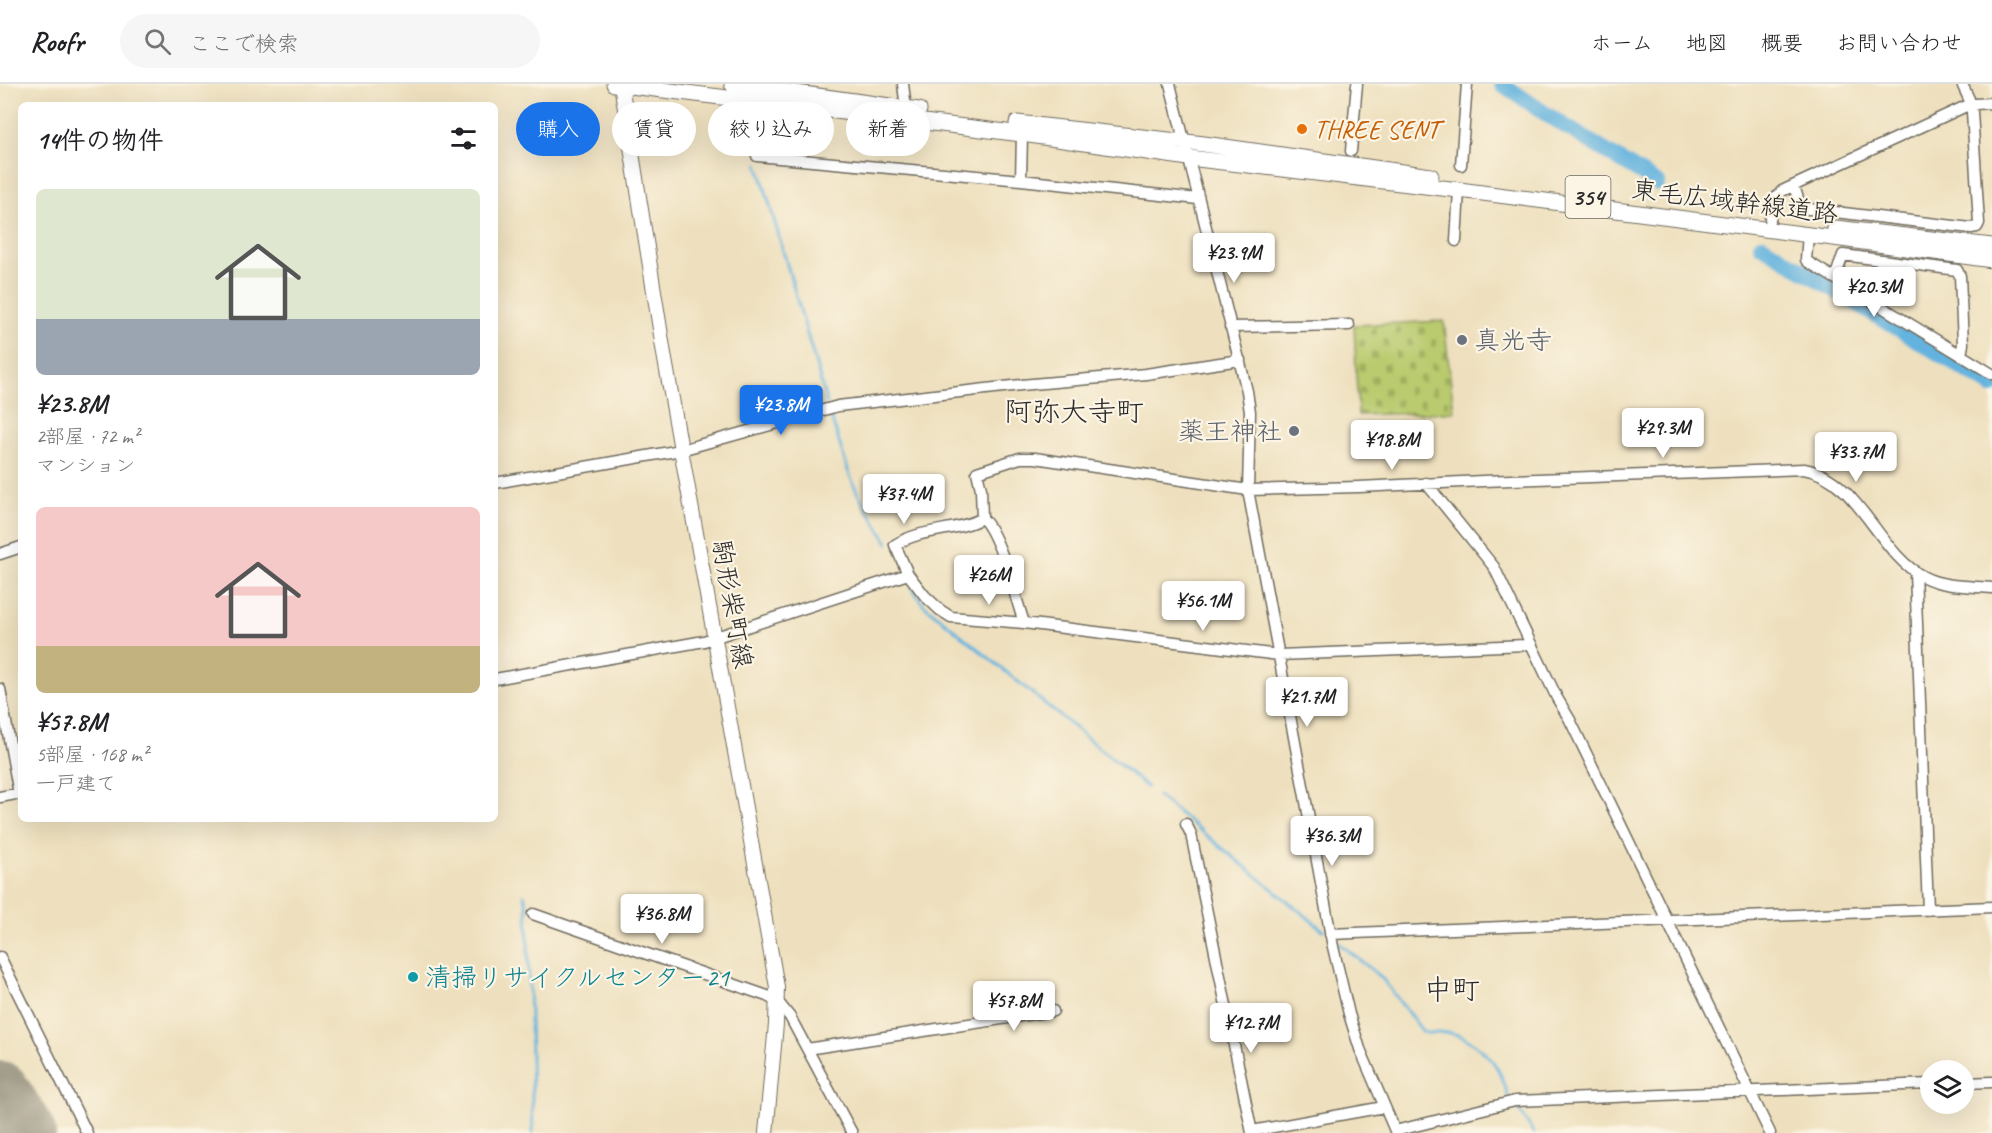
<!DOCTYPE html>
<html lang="ja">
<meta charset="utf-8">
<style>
:root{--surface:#fff;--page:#f6f6f6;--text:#202124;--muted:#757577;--line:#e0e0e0;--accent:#1a73e8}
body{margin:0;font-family:Caveat,"Klee One",sans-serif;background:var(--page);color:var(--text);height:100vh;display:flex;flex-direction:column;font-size:22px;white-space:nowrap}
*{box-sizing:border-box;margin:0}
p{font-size:20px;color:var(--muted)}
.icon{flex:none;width:33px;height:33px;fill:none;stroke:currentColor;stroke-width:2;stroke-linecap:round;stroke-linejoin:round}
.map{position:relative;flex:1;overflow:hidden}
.details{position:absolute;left:18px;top:18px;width:480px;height:720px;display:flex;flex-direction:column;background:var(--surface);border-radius:9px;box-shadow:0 6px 24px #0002}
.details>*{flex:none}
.banner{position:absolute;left:516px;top:18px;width:570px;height:54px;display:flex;gap:12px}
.controls{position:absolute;left:1920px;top:976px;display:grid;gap:12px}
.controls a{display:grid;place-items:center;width:54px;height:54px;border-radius:50%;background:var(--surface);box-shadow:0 6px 24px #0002;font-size:30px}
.price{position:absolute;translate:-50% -51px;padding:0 14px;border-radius:6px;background:#fff;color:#222;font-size:20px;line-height:39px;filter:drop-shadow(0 2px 3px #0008)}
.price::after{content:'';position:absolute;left:50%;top:36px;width:18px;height:14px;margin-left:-9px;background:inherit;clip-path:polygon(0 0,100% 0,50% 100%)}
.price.current{background:var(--accent);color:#fff}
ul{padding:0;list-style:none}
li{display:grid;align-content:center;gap:12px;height:318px;padding:0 18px}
li span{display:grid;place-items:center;height:186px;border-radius:9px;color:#555}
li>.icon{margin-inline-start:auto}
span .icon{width:108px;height:108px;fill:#fffc;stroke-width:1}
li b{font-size:26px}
h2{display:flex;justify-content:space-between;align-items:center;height:72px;padding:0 18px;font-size:26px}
.pill{padding:0 21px;border-radius:27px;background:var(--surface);box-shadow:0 6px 24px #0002;font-size:21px;line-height:54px}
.pill.current{background:var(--accent);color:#fff}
header{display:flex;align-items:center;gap:36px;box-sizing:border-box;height:84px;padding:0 30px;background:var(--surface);border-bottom:2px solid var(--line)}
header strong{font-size:28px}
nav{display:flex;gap:33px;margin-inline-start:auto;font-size:21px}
.search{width:420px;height:54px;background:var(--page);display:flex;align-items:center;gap:15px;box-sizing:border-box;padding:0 21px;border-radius:33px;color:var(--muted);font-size:22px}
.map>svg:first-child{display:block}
.cemetery{fill:url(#cemetery-stones);stroke:#727b4c;stroke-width:1.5}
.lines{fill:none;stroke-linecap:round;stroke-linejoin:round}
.stream{stroke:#63b3de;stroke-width:3}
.river{stroke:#63b3de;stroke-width:16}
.runway{stroke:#8c8674;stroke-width:60}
.minor-casing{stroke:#6f6a5e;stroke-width:13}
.major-casing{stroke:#6f6a5e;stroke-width:16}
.highway-casing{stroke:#6f6a5e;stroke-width:17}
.minor{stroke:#fff;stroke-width:10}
.major{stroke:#fff;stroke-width:14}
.highway{stroke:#fff;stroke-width:15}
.food-dot{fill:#e8710a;stroke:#fcf5e5;stroke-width:2}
.worship-dot{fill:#6b7280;stroke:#fcf5e5;stroke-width:2}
.culture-dot{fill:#0f9aa8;stroke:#fcf5e5;stroke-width:2}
.labels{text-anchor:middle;stroke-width:4.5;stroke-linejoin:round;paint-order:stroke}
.shield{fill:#fcf5e5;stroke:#6a6863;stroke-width:1.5}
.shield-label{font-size:24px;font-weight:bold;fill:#2b2b2b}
.food-label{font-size:26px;fill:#c56008;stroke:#fcf5e5;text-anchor:start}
.street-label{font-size:26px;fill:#2b2b2b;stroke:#fcf5e5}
.worship-label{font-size:26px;fill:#5b616d;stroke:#fcf5e5;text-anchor:start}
.culture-label{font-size:26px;fill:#0d838f;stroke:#fcf5e5;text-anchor:start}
.quarter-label{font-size:28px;fill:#2b2b2b;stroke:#fcf5e5}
</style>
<header>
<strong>Roofr</strong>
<div class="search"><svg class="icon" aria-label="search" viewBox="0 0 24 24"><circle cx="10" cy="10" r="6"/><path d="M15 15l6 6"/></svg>ここで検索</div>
<nav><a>ホーム</a><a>地図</a><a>概要</a><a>お問い合わせ</a></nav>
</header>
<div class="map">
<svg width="1992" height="1049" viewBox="0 0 1992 1049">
<defs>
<pattern id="cemetery-stones" width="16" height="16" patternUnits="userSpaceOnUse" patternTransform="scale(1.5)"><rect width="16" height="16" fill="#b9cb6e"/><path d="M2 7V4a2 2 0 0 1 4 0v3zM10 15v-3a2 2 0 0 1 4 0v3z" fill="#9fae5f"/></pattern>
</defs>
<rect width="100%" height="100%" fill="#fcf5e5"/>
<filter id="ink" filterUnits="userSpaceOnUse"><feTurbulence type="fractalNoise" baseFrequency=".0167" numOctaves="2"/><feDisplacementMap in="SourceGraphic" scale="12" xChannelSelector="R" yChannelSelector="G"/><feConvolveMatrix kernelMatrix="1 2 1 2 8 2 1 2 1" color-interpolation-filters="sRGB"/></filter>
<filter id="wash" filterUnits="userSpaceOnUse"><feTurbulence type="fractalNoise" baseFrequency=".008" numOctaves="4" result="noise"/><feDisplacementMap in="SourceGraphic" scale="24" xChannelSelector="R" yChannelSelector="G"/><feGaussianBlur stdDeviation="1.35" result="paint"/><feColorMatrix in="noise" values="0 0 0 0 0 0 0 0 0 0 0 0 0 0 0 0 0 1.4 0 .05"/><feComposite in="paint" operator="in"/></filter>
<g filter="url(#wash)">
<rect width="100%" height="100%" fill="#eee0be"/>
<path class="cemetery" d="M1444,237L1454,328L1358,331L1354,241Z"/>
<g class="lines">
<path class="stream" d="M761,66L767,54L766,32
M758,80L827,319
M830,330L849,389L858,410L888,459
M912,504L923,520L1147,703
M1158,712L1323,846
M524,811L527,821L533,1049
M1336,857L1381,893L1423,948C1432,952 1442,947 1451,949C1469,953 1493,972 1500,990C1504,997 1506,1004 1508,1012
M1517,1023L1534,1049"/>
<path class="river" d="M1502,0L1552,34L1657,99
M1761,161L1992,302"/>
<path class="runway" d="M0,1007L26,1049"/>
</g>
</g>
<g filter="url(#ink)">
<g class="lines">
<g class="minor-casing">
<path id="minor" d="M903,0L906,25
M1170,0L1247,307L1250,328L1248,406L1333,863L1349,930L1360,965L1396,1049
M1351,67L1357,0
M757,72L1021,96L1198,115
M1461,81L1467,0
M1021,96L1022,50
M1794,102L1801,124L1971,144L1977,143L1979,139L1972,28L1969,15L1962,0
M1770,135L1775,115L1782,107L1964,23L1975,20L1992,19
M1808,150L1806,176L1808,178L1992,290
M1456,157L1459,106
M1835,194L1843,171L1957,186L1960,192L1963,260L1961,271
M1230,243L1349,241
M495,399L681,366L838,322L1021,301L1146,290L1240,276
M1426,399L1494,483L1557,614L1570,636L1770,1049
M982,434C957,448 920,444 895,461L908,490L925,512L940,526L951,533L1024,539L1279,571L1526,561L1531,560
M0,470L21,463
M1915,488L1928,826
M1024,539C1016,515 999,449 982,434L981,405L977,388L1020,374H1035L1248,406L1359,403L1483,397L1804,385C1859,394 1878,470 1924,493C1943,503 1971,502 1992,504
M495,595L704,557L908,490
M0,605L19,710
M0,713L21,709
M1186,740L1191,750L1252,1049
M533,830L767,912L778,918L790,933L852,1049
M1330,850L1992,823
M0,873L87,1049
M807,965L1053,927
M1964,999L1992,998
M1252,1047L1384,1023
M1395,1047L1515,1017L1930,1000"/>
</g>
<g class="major-casing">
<path id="major" d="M621,0L664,270L777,903L776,940L766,1049"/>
</g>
<g class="highway-casing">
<path id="highway" d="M614,0L1022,50L1189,74L1459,106L1849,156L1992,176
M732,0L919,26
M1017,39L1204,60L1431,92
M1835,144L1992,162"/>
</g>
<use href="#minor" class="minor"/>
<use href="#major" class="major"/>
<use href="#highway" class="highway"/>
</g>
</g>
<circle class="food-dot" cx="1302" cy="45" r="6"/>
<g class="worship-dot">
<circle cx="1462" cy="256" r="6"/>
<circle cx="1294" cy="347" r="6"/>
</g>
<circle class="culture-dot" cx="413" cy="893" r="6"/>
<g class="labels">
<rect class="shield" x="1565.5" y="92" width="45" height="42" rx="4.5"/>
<g class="shield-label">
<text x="1588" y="121">354</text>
</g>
<g class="food-label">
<text x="1314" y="54">THREE SENT</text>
</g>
<g class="street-label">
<text transform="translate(1735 117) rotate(7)" y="9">東毛広域幹線道路</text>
<text transform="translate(733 520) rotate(80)" y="9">駒形柴町線</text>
</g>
<g class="worship-label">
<text x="1474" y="265">真光寺</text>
<text x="1282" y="356" text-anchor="end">薬王神社</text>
</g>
<g class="culture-label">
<text x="425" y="902">清掃リサイクルセンター21</text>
</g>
<g class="quarter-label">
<text x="1074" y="337">阿弥大寺町</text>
<text x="1452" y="915">中町</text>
</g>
</g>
</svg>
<div class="controls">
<a><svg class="icon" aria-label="layers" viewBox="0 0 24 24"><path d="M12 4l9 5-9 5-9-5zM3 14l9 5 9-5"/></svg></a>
</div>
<b class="price" style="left:1234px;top:200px">¥23.9M</b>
<b class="price" style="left:1874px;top:234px">¥20.3M</b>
<b class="price current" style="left:781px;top:352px">¥23.8M</b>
<b class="price" style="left:1663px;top:375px">¥29.3M</b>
<b class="price" style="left:1392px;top:387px">¥18.8M</b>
<b class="price" style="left:1856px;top:399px">¥33.7M</b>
<b class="price" style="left:904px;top:441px">¥37.4M</b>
<b class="price" style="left:989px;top:522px">¥26M</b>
<b class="price" style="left:1203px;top:548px">¥56.1M</b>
<b class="price" style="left:1307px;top:644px">¥21.7M</b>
<b class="price" style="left:1332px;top:783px">¥36.3M</b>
<b class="price" style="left:662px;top:861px">¥36.8M</b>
<b class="price" style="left:1014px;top:948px">¥57.8M</b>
<b class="price" style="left:1251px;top:970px">¥12.7M</b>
<div class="banner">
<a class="pill current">購入</a>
<a class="pill">賃貸</a>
<a class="pill">絞り込み</a>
<a class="pill">新着</a>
</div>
<section class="details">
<h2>14件の物件<svg class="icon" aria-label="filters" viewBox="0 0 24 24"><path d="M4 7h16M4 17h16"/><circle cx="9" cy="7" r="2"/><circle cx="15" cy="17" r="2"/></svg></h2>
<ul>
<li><span style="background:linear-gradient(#dfe7d0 70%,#9aa5b1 0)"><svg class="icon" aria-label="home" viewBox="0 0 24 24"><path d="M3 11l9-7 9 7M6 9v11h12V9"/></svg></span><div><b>¥23.8M</b><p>2部屋 · 72 m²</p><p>マンション</p></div></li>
<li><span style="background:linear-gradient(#f6c9c9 75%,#c2b280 0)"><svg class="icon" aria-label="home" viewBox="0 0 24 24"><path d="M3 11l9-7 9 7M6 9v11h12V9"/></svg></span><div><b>¥57.8M</b><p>5部屋 · 168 m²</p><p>一戸建て</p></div></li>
</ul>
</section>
</div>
